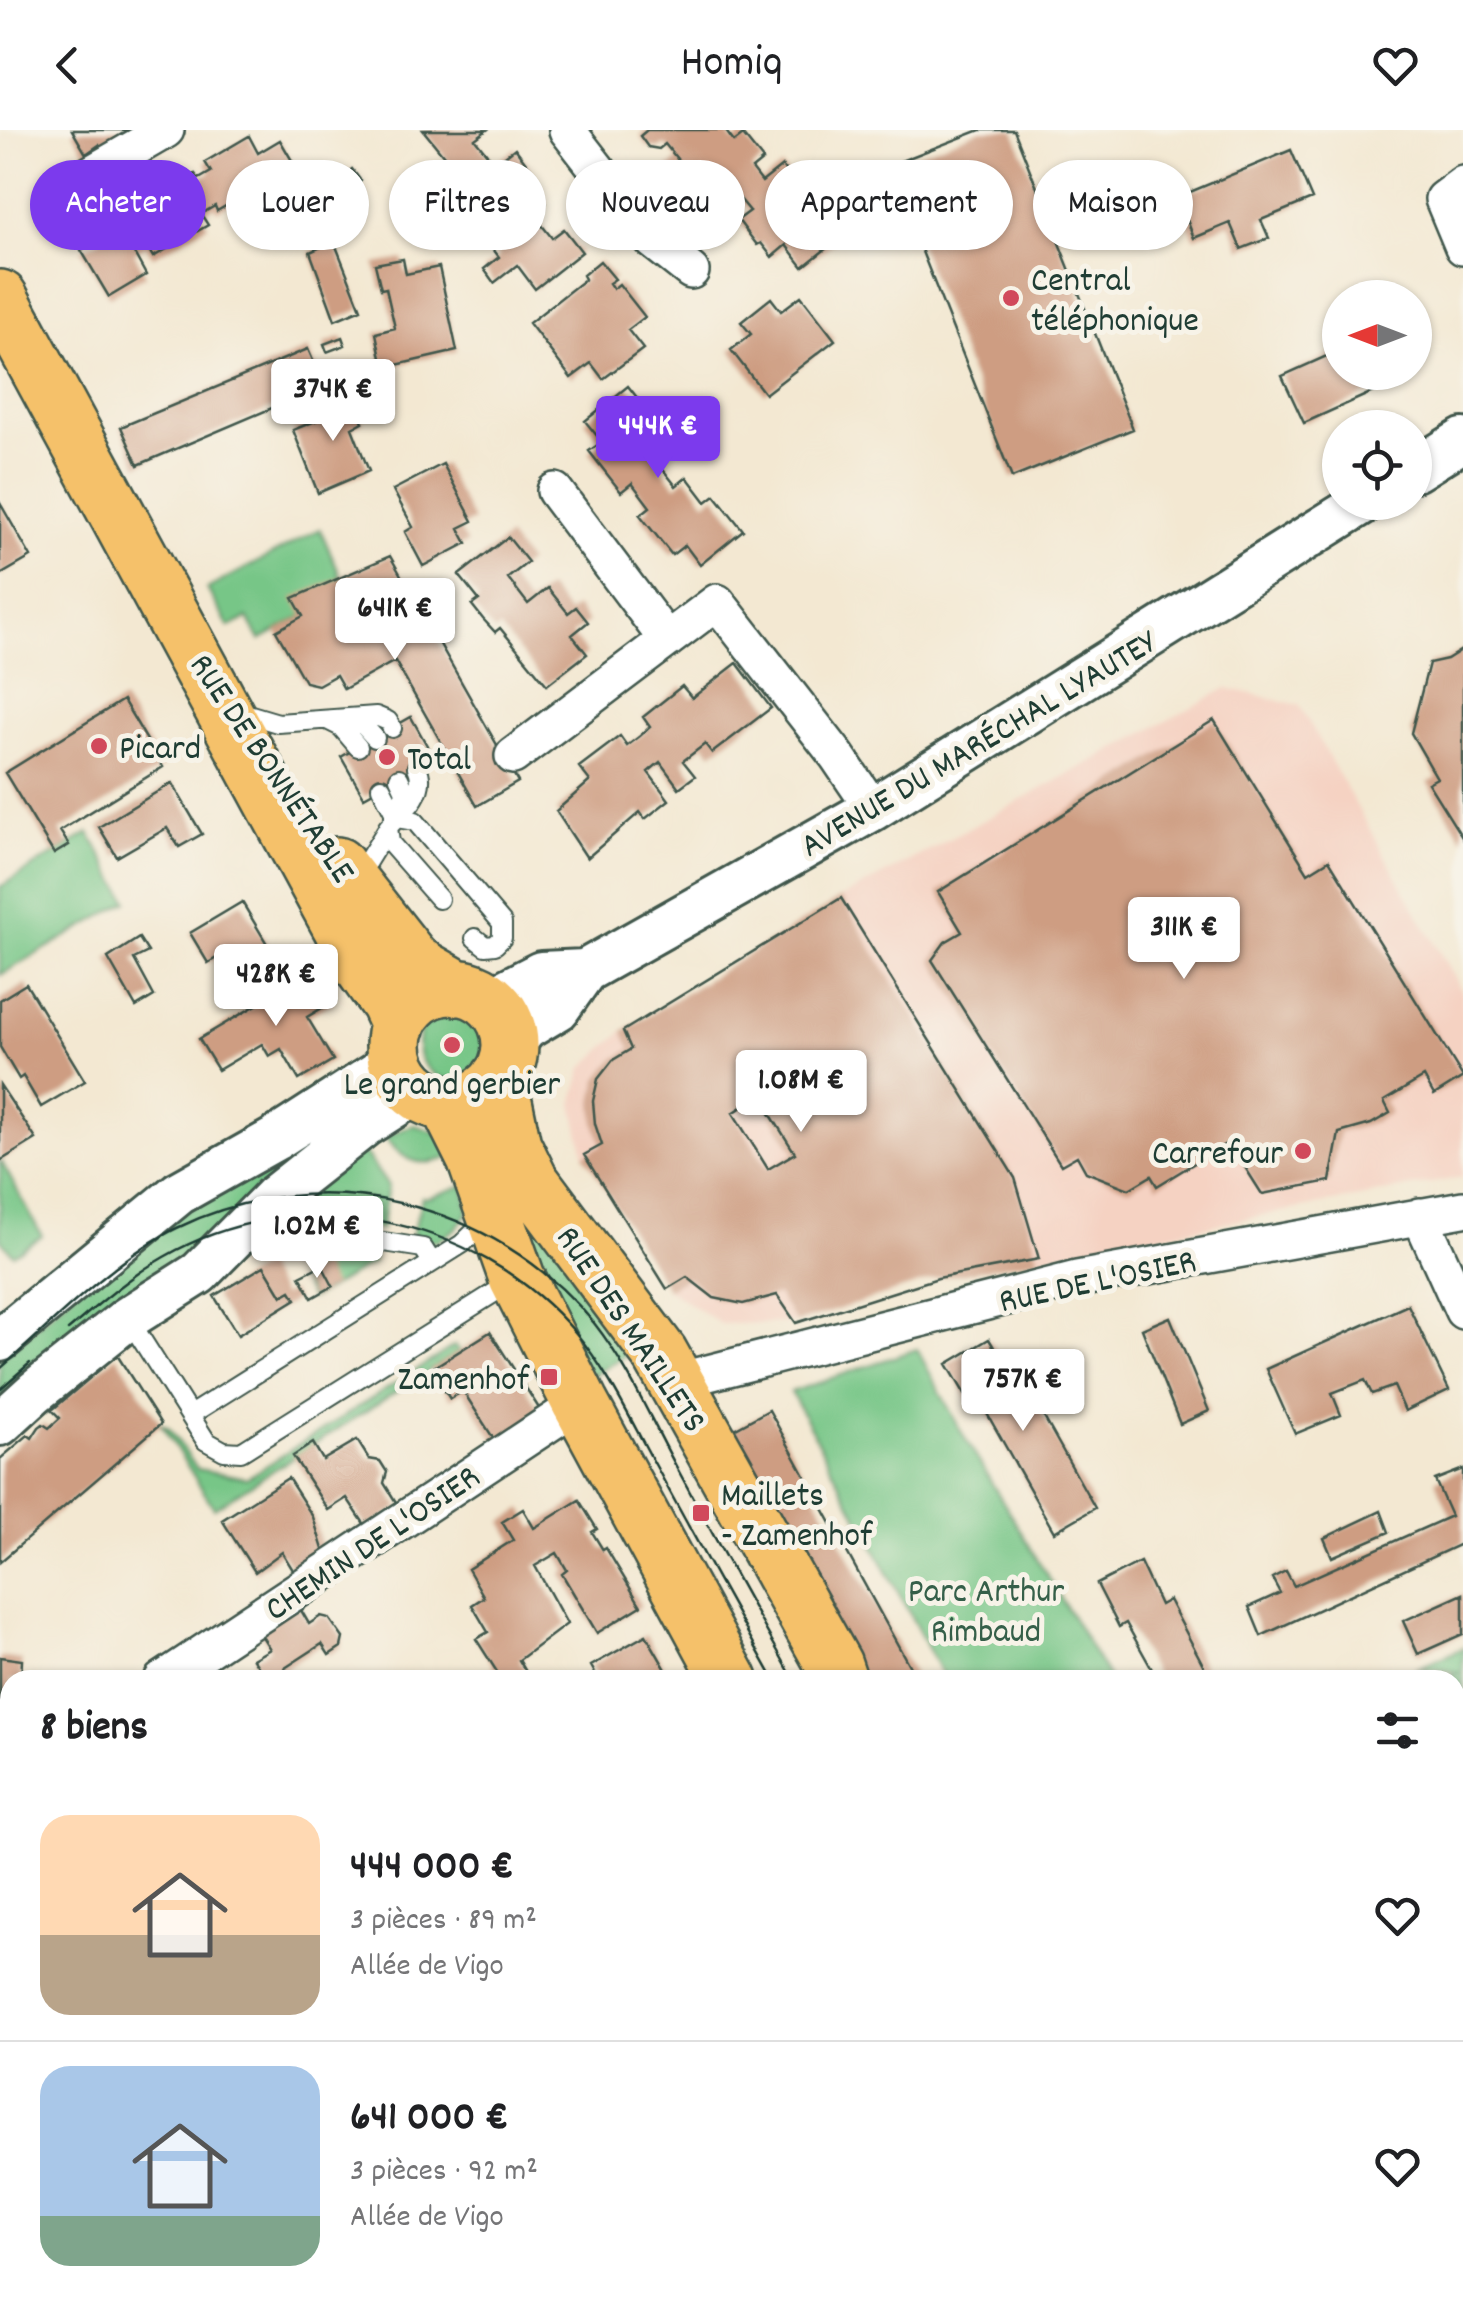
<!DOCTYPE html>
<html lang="fr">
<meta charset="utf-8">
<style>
:root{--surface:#fff;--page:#f2f2f2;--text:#202124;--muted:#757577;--line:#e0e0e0;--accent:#7c3aed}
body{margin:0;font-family:Dekko,sans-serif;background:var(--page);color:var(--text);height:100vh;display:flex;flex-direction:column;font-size:38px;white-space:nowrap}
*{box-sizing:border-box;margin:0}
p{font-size:32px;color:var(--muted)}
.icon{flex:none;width:55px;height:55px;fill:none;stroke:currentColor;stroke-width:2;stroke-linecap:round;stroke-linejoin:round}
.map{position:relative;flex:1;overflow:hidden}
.sheet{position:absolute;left:0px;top:1540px;width:1465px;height:642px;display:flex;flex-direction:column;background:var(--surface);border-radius:30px 30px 0 0;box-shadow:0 2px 8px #0004}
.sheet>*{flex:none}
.banner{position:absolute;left:30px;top:30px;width:1405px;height:90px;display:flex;gap:20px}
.needle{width:65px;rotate:270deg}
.controls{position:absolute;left:1322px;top:150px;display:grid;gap:20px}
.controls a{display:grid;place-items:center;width:110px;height:110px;border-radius:50%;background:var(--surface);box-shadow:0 2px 8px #0004;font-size:50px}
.price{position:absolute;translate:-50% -85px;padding:0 22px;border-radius:10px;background:#fff;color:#222;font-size:32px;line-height:65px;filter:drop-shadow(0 2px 5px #0008)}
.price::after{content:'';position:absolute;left:50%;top:60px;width:30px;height:22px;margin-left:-15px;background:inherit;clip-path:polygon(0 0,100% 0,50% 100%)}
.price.selected{background:var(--accent);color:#fff}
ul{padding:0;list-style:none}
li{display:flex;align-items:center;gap:30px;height:250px;padding:0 40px}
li+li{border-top:2px solid var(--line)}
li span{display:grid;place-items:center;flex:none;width:280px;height:200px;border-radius:30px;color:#555}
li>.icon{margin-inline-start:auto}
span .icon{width:120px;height:120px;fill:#fffc;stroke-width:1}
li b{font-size:42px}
h2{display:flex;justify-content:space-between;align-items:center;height:120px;padding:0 40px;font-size:42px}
.tag{padding:0 35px;border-radius:45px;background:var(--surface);box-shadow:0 2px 8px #0004;font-size:35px;line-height:90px}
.tag.selected{background:var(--accent);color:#fff}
header{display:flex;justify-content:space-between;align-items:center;height:130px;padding:0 40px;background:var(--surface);font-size:45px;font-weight:600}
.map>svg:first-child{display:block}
.built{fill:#f5d2c2}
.green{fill:#77c687;stroke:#4b825e;stroke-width:2.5}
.building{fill:#ce9d82;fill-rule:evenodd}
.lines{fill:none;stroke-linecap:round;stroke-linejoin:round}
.service-casing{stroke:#3f574c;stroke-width:22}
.minor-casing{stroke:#3f574c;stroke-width:40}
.tertiary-casing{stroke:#3f574c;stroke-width:48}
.primary-casing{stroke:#3f574c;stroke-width:60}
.service{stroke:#fff;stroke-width:18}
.minor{stroke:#fff;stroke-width:35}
.tertiary{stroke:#fff;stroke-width:42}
.primary{stroke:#f5c16b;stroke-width:55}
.tram{stroke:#1f3d34;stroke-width:2.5}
.poi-dot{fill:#d1495b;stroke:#f7f3e8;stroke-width:4}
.labels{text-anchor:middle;stroke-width:10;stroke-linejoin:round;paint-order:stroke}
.poi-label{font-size:35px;fill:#1f3d34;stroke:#f7f3e8;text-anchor:start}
.street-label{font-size:35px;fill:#1f3d34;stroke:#f7f3e8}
.park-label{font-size:35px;fill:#355f49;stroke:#f7f3e8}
</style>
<header><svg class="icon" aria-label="back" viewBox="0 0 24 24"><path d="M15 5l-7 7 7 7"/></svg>Homiq<svg class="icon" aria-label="heart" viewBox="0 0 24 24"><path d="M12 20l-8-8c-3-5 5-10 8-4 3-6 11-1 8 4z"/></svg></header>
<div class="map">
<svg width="1463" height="2182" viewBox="0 0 1463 2182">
<rect width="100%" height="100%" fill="#f7f3e8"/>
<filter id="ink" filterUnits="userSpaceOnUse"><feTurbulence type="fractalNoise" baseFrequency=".01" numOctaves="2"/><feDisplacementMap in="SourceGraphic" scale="20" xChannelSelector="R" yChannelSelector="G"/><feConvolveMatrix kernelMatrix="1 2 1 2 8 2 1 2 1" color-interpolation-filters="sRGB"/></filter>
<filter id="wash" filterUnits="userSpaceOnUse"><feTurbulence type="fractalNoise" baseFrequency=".0048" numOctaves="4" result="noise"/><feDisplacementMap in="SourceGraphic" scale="40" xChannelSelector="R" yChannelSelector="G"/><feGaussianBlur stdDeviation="2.25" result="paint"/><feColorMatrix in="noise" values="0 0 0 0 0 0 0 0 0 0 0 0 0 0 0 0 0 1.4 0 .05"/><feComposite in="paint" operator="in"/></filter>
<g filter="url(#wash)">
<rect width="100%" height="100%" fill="#f3e8d2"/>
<path class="built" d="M1227,558L1299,575L1463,863V1047L938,1148L796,1193L721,1194L667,1159L584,1025L573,974L583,938L623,901L841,768Z"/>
<path class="green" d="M320,399L341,447L303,486L260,510L248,488L229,497L207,459Z
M89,703L128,771L0,845V757Z
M418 915a34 34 0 1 1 68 0a34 34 0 1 1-68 0Z
M338,984L210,1114L0,1270V1229L114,1126Z
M414,995L439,1003L453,1026C422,1039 403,1033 385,1006Z
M361,1018L388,1056L381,1099L338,1094L258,1102Z
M0,1029L42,1106L13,1124L0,1109Z
M494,1037L638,1218L582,1252Z
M465,1055L468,1083L455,1099L436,1112L412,1106L422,1067L427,1068Z
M338,1116L374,1120L372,1133L311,1169L287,1124Z
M454,1216L460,1221L214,1378L161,1294L169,1298L197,1339L247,1348Z
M917,1219L967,1312L1110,1550H945L791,1262Z
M1463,1518V2182H1407L1402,2173L1455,2172V1550H1443L1459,1542L1418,1538Z"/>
<g id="blocks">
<path class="building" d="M72,0H141L104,22L99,15L86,24Z
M423,0H487L475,9L495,34L515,18L533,42L526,48L546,73L526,89L535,99L541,94L552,108L564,99L582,122L535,159L517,135L494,153L484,139L499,127L490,115L497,109L477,85L484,80L466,57L461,61L440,36L448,31Z
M647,0H725L734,12L743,5L763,30L752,39L762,52L782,36L793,50L800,44L847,102L803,137L786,115L772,127L761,113L757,115L738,90L750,81L740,69L735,73L724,58L714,67L696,43L678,56L666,40L678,30L665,14L659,19L648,17L640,6Z
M980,0H1014L1133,299L1012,348L888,36Z
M249,6L258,23L280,10L308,58L270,80L265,70L239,85L231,73L217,81L215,76L201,84L208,95L153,127L146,115L134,123L146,145L109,167L81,120L102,109L93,94L110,83L114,89L128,81L121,70L174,39L182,52L195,44L199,49L211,42L205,32Z
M1291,20L1312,69L1261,90L1269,108L1241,119L1230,93L1194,108L1178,67Z
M352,39L361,51L349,60L340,49Z
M334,111L361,179L335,190L310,122Z
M403,129L406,144L439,137L457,221L383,238L376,203L395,198L386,158L381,159L375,134Z
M600,131L615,149L609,153L613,159L619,154L645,187L628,200L643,219L603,249L591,233L571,248L529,193L585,149L583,145Z
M801,166L835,210L765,264L731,220L751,204L741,192L771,168L781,181Z
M342,207L345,215L327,222L324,214Z
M308,219L324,256L138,335L121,297Z
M1340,220V242H1367L1375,261L1304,293L1282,246Z
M345,247L363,292L352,298L369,341L318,363L293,300L345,279L334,252Z
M628,256L657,293L647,299L668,324L657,332L676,356L687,347L706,372L715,365L743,400L700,435L685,415L672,425L640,385L650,377L632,353L621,362L589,321L602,312L585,291Z
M443,334L473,391L459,398L467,413L423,436L405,402L413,397L393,360Z
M0,373L31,427L0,445Z
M508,407L528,432L508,448L528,474L548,458L568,483L576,477L588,492L572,505L587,524L547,555L500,498L495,502L483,489L472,475L479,470L459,445Z
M390,426L518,652L477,676L395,531L344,559L336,545L318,555L305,552L276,501L303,486L293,468Z
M1463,519V709L1428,653L1437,648L1411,603L1429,533L1447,529Z
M737,533L771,578L712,623L705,614L683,631L695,646L679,658L660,632L648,642L669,670L645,689L640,682L587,728L556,681L590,651L579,637L620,606L627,616L640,606L650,597L643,587L682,556L692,568Z
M123,570L163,637L60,701L69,715L54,724L5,643Z
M411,587L434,628L364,667L341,627Z
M1214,590L1308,743L1329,730L1463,947L1434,965L1424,947L1384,971L1390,983L1371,994L1339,1003L1330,1051L1262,1064L1229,1012L1157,1056L1151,1046L1129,1059L1086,1042L1077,1026L1061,1035L932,830L945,812L962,802L938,762Z
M172,653L202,704L179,717L167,698L117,727L99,697Z
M841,768L1015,1048L1039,1129L938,1148L796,1193L777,1165L743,1174L714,1168L687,1147L667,1159L584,1025L602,1015L595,994L593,971L598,949L613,930L631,919L623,901ZM759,966L795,1023L768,1039L733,983Z
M242,772L282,839L247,861L225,823L208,833L190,803Z
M139,808L148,822L134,829L154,866L136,877L108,828Z
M314,841L332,872L307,887L333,930L299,950L281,919L269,926L262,914L218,940L199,909Z
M26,854L85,951L41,977L23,946L19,949L0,917V870Z
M0,955L36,1009L0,1031Z
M322,1135L333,1156L312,1168L300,1146Z
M264,1136L282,1166L291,1161L296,1169L238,1205L214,1166Z
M1408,1175L1449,1260L1405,1281L1394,1256L1372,1264L1365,1250L1332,1263L1341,1285L1295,1304L1266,1239Z
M1170,1187L1209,1281L1180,1294L1142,1199Z
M490,1202L542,1283L497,1314L463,1261L450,1269L431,1239Z
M989,1209L1015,1253L1023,1250L1095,1378L1054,1402L981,1273L973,1278L947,1234Z
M117,1225L161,1294L0,1432V1329L28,1305L32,1308L39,1297L43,1294L49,1298L60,1288L52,1280Z
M769,1280L917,1550H860L725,1304Z
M357,1310L369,1329L380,1331L387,1342L384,1353L399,1377L367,1398L347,1368L328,1380L293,1326L313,1313L323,1330Z
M1463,1339V1413L1261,1506L1249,1477L1280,1463L1272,1448L1286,1441L1294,1456L1451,1386L1435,1350Z
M288,1348L313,1387L325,1426L296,1445L282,1422L255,1442L222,1390Z
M579,1370L597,1399L592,1402L603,1420L606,1418L641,1476L597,1503L562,1444L567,1440L557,1423L535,1436L567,1494L519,1530L529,1547L525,1550H493L499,1545L476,1509L488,1502L472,1475L484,1467L468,1439L513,1410L502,1392L523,1379L534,1398Z
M1381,1381L1389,1402L1332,1427L1324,1408Z
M1140,1432L1160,1475L1169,1470L1211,1550H1158L1126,1493L1119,1497L1097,1454Z
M1463,1464V1504L1418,1524L1403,1491Z
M298,1475L309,1494L321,1486L329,1488L343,1508L341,1517L329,1525L322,1514L285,1538L291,1546L284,1550H267L253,1529L270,1519L258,1500Z
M646,1505L672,1550H620L618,1547L599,1550L591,1536Z
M0,1527L22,1530L21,1550H10V1603H5V1620L0,1619Z
M10,2050V2099L0,2090V2059Z
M270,2172H328L335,2182H277Z
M414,2172H473L463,2182H422Z
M712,2172H786L768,2182H700L699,2179Z
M1312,2172H1373L1378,2182H1317Z"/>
</g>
</g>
<g filter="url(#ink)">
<use href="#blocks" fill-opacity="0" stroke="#3f574c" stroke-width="2.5"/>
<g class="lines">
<g class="service-casing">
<path id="service" d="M241,582L278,593L376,586L388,591L392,598
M329,591L341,597L358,617
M349,591L363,595L375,608
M399,648L405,661L400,682
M381,657L394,682V691
M394,690C410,677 427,658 417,637
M362,753L365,735L389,696
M439,769L390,713L388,697L397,688L415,691L502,793V808L495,815L485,816L475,808
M237,1113L338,1105L423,1118L432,1132
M128,1188L206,1311L224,1321L241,1322L513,1151
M190,1285L462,1114L487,1090"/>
</g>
<g class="minor-casing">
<path id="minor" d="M567,0L653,111L691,141
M1463,54L1443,69L1463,117
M68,57L166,0
M555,361L667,510
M513,626L717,472L837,626L873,679
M1420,1086L1463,1181
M677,1251L1077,1149L1463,1079
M162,1550L580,1273
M0,1653L10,1648
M0,1832L10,1850
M0,2028L10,2019
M225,2172L232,2182
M578,2172L587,2182
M532,2182L543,2172"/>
</g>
<g class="tertiary-casing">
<path id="tertiary" d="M1415,340L1463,310
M482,866L504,862L541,843L585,841
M510,918L526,898L558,879L585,841L873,679L1364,372
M0,1210L179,1063L275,1009L379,942L389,928L394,913
M0,1294L35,1262L128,1188L199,1143L274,1067L365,995L401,972L421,964"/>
</g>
<g class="primary-casing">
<path id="primary" d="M0,168L363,838L388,873L398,895
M337,735L414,833L457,858
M394 915a58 58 0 1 1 116 0a58 58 0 1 1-116 0Z
M499,948L513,1015L530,1050L660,1224L834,1535L839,1550
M447,973L475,1029L517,1148L580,1273L730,1550
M1093,2172L1099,2182
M1168,2172L1173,2182"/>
</g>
<use href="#service" class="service"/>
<use href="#minor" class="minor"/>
<use href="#tertiary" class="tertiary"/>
<use href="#primary" class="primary"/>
<path class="tram" d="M68,1200C99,1174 129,1147 164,1127C299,1049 475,1085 575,1202C609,1242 632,1293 657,1338C695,1409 735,1480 774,1550
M0,1239C53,1193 115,1128 177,1098C320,1028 495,1071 594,1193C628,1236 651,1290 677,1338C715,1409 754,1479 794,1550
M0,1259L30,1233
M1117,2172L1123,2182
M1136,2172L1141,2182"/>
</g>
</g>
<g class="poi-dot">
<circle cx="1011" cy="168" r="10"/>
<circle cx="99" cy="616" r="10"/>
<circle cx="387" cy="627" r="10"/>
<circle cx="452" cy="915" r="10"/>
<circle cx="1303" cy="1021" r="10"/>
<rect x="539" y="1237" width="20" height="20" rx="5"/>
<rect x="691" y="1373" width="20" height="20" rx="5"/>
</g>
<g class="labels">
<g class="poi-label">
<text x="1031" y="160">Central<tspan x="1031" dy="40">téléphonique</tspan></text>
<text x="119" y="628">Picard</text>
<text x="407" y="639">Total</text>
<text x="452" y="964" text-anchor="middle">Le grand gerbier</text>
<text x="1283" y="1033" text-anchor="end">Carrefour</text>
<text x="529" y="1259" text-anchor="end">Zamenhof</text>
<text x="721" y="1375">Maillets<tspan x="721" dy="40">- Zamenhof</tspan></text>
</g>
<g class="street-label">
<text transform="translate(977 612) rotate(-31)" y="12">AVENUE DU MARÉCHAL LYAUTEY</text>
<text transform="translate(274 637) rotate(56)" y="12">RUE DE BONNÉTABLE</text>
<text transform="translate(1097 1149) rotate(-12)" y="12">RUE DE L'OSIER</text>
<text transform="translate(633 1198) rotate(56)" y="12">RUE DES MAILLETS</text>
<text transform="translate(371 1411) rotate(-34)" y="12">CHEMIN DE L'OSIER</text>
</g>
<g class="park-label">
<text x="986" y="1471">Parc Arthur<tspan x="986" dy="40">Rimbaud</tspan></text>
</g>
</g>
</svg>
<div class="controls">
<a><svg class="needle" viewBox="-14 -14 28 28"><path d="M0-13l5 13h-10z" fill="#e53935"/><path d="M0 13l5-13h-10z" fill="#757577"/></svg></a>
<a><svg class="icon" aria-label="locate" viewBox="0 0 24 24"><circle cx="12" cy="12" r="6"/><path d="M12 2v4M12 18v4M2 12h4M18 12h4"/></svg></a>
</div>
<b class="price" style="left:333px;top:314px">374K €</b>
<b class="price selected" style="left:658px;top:351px">444K €</b>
<b class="price" style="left:395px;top:533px">641K €</b>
<b class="price" style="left:1184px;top:852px">311K €</b>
<b class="price" style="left:276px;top:899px">428K €</b>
<b class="price" style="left:801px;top:1005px">1.08M €</b>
<b class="price" style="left:317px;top:1151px">1.02M €</b>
<b class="price" style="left:1023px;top:1304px">757K €</b>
<div class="banner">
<a class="tag selected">Acheter</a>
<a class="tag">Louer</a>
<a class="tag">Filtres</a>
<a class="tag">Nouveau</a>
<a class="tag">Appartement</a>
<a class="tag">Maison</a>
</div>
<section class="sheet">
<h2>8 biens<svg class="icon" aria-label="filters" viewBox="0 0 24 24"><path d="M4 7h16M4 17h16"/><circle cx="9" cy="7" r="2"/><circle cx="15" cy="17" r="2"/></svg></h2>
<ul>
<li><span style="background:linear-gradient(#ffd9b3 60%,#b9a48a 0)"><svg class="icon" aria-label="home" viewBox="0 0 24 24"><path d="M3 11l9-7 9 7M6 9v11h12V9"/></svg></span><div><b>444 000 €</b><p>3 pièces · 89 m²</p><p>Allée de Vigo</p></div><svg class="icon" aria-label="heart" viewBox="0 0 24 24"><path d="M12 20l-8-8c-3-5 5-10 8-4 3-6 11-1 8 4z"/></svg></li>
<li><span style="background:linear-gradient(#a9c7e8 75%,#7fa58c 0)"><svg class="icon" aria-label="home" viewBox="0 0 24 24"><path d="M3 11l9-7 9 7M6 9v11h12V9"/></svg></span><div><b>641 000 €</b><p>3 pièces · 92 m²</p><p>Allée de Vigo</p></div><svg class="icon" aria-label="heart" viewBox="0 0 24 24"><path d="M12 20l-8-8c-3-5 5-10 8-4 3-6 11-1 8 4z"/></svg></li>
</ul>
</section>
</div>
